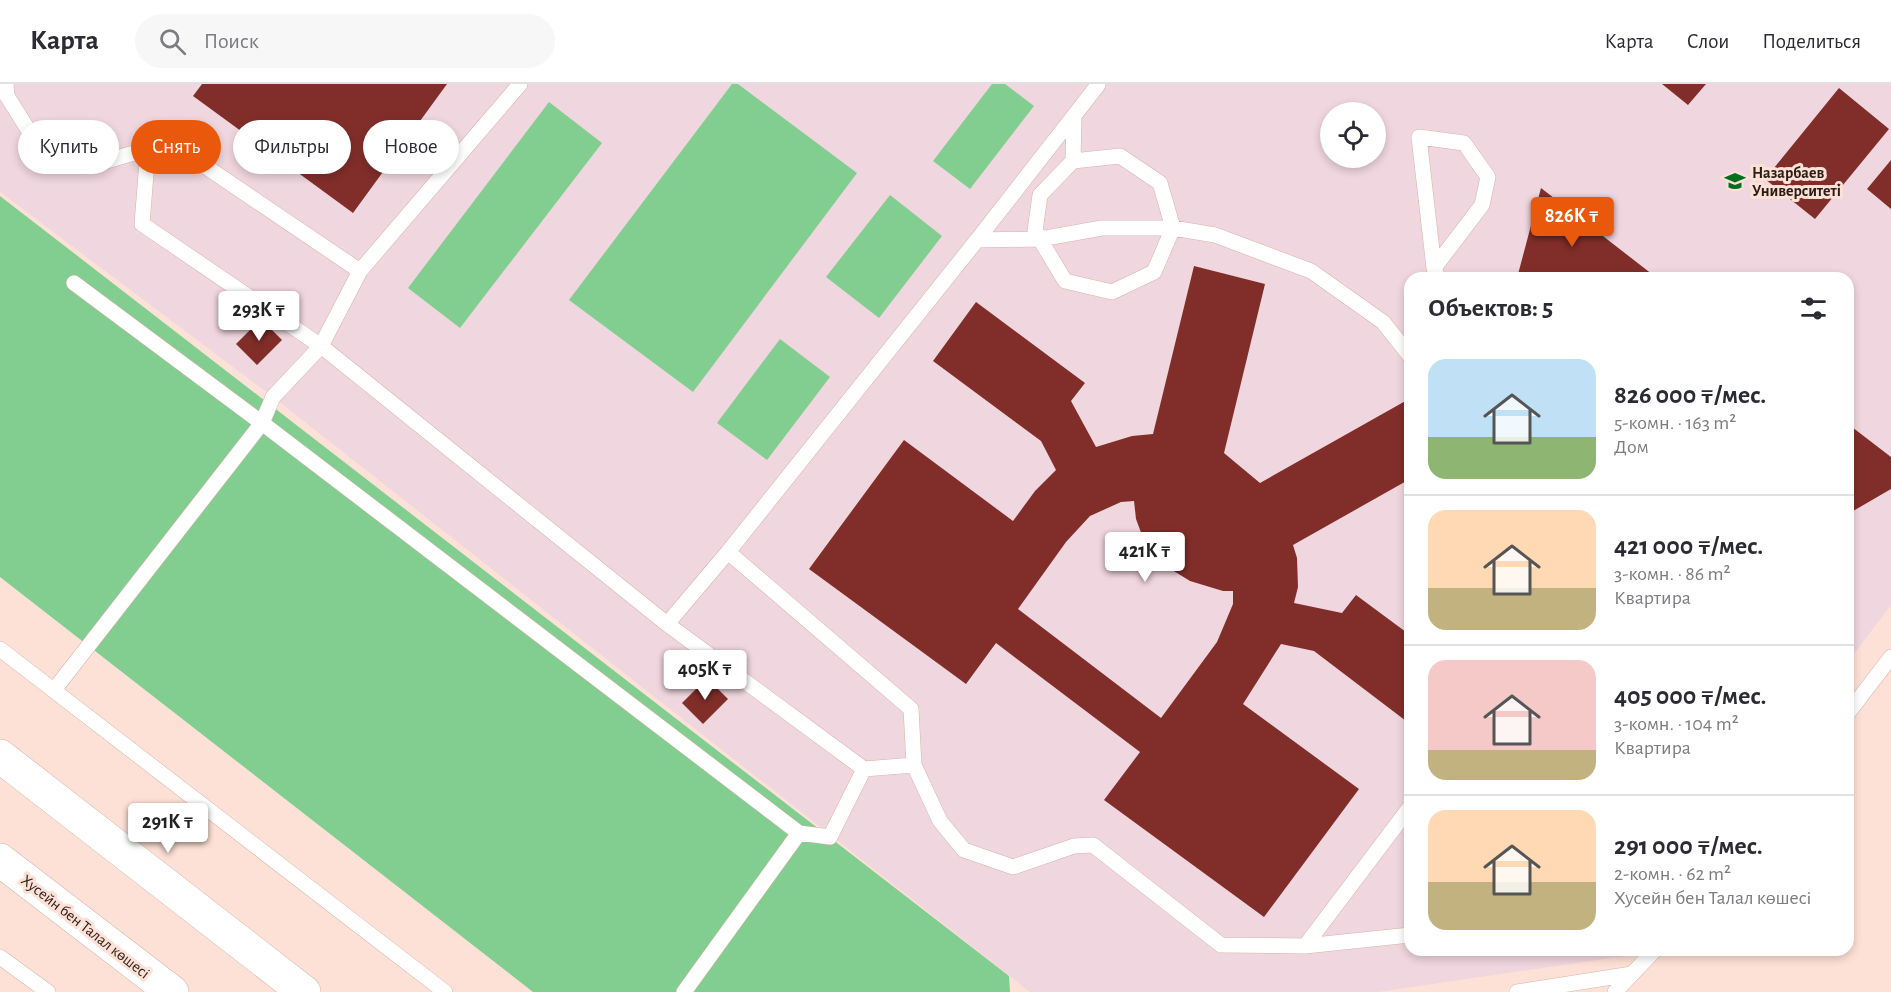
<!DOCTYPE html>
<html lang="ru">
<meta charset="utf-8">
<style>
:root{--surface:#fff;--page:#f7f7f7;--text:#2b2b33;--muted:#7c7c81;--line:#e1e1e2;--accent:#ea580c}
body{margin:0;font-family:"Alegreya Sans",sans-serif;background:var(--page);color:var(--text);height:100vh;display:flex;flex-direction:column;font-size:22px;white-space:nowrap}
*{box-sizing:border-box;margin:0}
p{font-size:20px;color:var(--muted)}
.icon{flex:none;width:33px;height:33px;fill:none;stroke:currentColor;stroke-width:2;stroke-linecap:round;stroke-linejoin:round}
.map{position:relative;flex:1;overflow:hidden}
.drawer{position:absolute;left:1404px;top:188px;width:450px;height:684px;display:flex;flex-direction:column;background:var(--surface);border-radius:18px;box-shadow:0 3px 9px #0003}
.drawer>*{flex:none}
.top-card{position:absolute;left:18px;top:36px;width:570px;height:54px;display:flex;gap:12px}
.buttons{position:absolute;left:1320px;top:18px;display:grid;gap:12px}
.buttons a{display:grid;place-items:center;width:66px;height:66px;border-radius:50%;background:var(--surface);box-shadow:0 3px 9px #0003;font-size:30px}
.price{position:absolute;translate:-50% -51px;padding:0 14px;border-radius:6px;background:#fff;color:#222;font-size:20px;line-height:39px;filter:drop-shadow(0 2px 3px #0008)}
.price::after{content:'';position:absolute;left:50%;top:36px;width:18px;height:14px;margin-left:-9px;background:inherit;clip-path:polygon(0 0,100% 0,50% 100%)}
.price.selected{background:var(--accent);color:#fff}
ul{padding:0;list-style:none}
li{display:flex;align-items:center;gap:18px;height:150px;padding:0 24px}
li+li{border-top:2px solid var(--line)}
li span{display:grid;place-items:center;flex:none;width:168px;height:120px;border-radius:18px;color:#555}
li>.icon{margin-inline-start:auto}
span .icon{width:72px;height:72px;fill:#fffc;stroke-width:1}
li b{font-size:26px}
h2{display:flex;justify-content:space-between;align-items:center;height:72px;padding:0 24px;font-size:26px}
.pill{padding:0 21px;border-radius:27px;background:var(--surface);box-shadow:0 3px 9px #0003;font-size:21px;line-height:54px}
.pill.selected{background:var(--accent);color:#fff}
header{display:flex;align-items:center;gap:36px;box-sizing:border-box;height:84px;padding:0 30px;background:var(--surface);border-bottom:2px solid var(--line)}
header strong{font-size:28px}
nav{display:flex;gap:33px;margin-inline-start:auto;font-size:21px}
.search{width:420px;height:54px;background:var(--page);display:flex;align-items:center;gap:15px;box-sizing:border-box;padding:0 21px;border-radius:33px;color:var(--muted);font-size:22px}
.map>svg:first-child{display:block}
.education{fill:#f0d6de;fill-rule:evenodd}
.green{fill:#82ce91}
.building{fill:#812e2a;fill-rule:evenodd}
.lines{fill:none;stroke-linecap:round;stroke-linejoin:round}
.lane-casing{stroke:#d6b4a7;stroke-width:16}
.secondary-casing{stroke:#d6b4a7;stroke-width:34}
.lane{stroke:#fff;stroke-width:15}
.secondary{stroke:#fff;stroke-width:33}
.labels{text-anchor:middle;stroke-width:6;stroke-linejoin:round;paint-order:stroke}
.poi-label{font-size:16px;font-weight:bold;fill:#2b1e19;stroke:#fee1d6;text-anchor:start}
.street-label{font-size:16px;fill:#2b1e19;stroke:#fee1d6}
</style>
<header>
<strong>Карта</strong>
<div class="search"><svg class="icon" aria-label="search" viewBox="0 0 24 24"><circle cx="10" cy="10" r="6"/><path d="M15 15l6 6"/></svg>Поиск</div>
<nav><a>Карта</a><a>Слои</a><a>Поделиться</a></nav>
</header>
<div class="map">
<svg width="1891" height="908" viewBox="0 0 1891 908">
<rect width="100%" height="100%" fill="#fee1d6"/>
<path class="education" d="M0,0H1891V521L1848,578V194H1410V866H1629L1624,872L1378,908H1030L273,313L0,108ZM1330,28H1376V74H1330Z"/>
<path class="green" d="M732,0H738L857,89L693,308L569,216Z
M992,0H1005L1034,22L970,105L933,77Z
M549,18L602,59L460,244L408,204Z
M890,111L942,152L879,234L826,193Z
M0,112L1009,892L1010,908H533L0,493Z
M780,255L830,293L767,376L717,339Z"/>
<path class="building" d="M202,0H447L353,129L193,12Z
M1662,0H1706L1688,21Z
M1839,4L1889,45L1815,135L1765,95Z
M1891,76V125L1867,105Z
M1541,104L1657,194H1517Z
M1194,182L1265,200L1224,369L1260,399L1409,315L1410,318V395L1293,461L1297,474L1298,503L1294,519L1342,529L1356,511L1410,551V640L1314,567L1281,560L1243,620L1359,705L1264,833L1104,716L1140,668L996,559L966,600L809,485L904,356L1013,437L1035,407L1056,386L1041,357L933,277L976,218L1085,299L1071,317L1096,363L1132,352L1153,350ZM1134,417L1136,435L1146,462L1156,476L1190,497L1223,507H1233V520L1217,558L1161,634L1018,525L1066,458L1090,432L1121,418Z
M261,235L282,256L257,281L236,260Z
M1848,340L1891,373V405L1848,430Z
M707,594L728,615L703,640L682,619Z"/>
<g class="lines">
<g class="lane-casing">
<path id="lane" d="M6,0L7,12L34,55L64,73L103,78L148,65L190,72L360,187
M148,65L142,140L321,262L360,187L520,0
M1120,72L1160,99L1173,144L1154,188L1112,208L1065,197L1035,147L1040,111L1073,77Z
M1073,77L1074,32
M977,156L1098,1
M1434,184L1482,121L1488,93L1464,59L1419,53L1434,184L1438,194
M728,468L911,625L914,681
M667,540L728,468L977,156L1040,155L1102,144H1173L1215,151L1311,187L1383,238L1410,272
M0,565L445,908
M54,606L262,339L799,749L830,753L864,685L667,540L321,262L273,313L262,339L74,199
M1848,629L1891,573
M864,685L914,681L940,737L964,766L1013,783L1074,762L1093,761L1221,861L1305,862L1410,723
M1305,862L1410,851
M0,873L48,908
M1632,890L1655,866
M684,908L799,749
M1517,908L1632,890L1615,908"/>
</g>
<g class="secondary-casing">
<path id="secondary" d="M0,672L304,908
M0,776L172,908"/>
</g>
<use href="#lane" class="lane"/>
<use href="#secondary" class="secondary"/>
</g>
<defs>
<g id="university-bare" transform="scale(1.62)"><path d="M0-5L7-2L0 1L-7-2ZM-4 1L0 2.5L4 1V4Q0 6-4 4Z" fill="#006e1e" stroke="#fee1d6" stroke-width="2.5" paint-order="stroke"/></g>
</defs>
<g fill-rule="evenodd">
<use href="#university-bare" x="1735" y="97"/>
</g>
<g class="labels">
<g class="poi-label">
<text x="1752" y="94">Назарбаев<tspan x="1752" dy="18">Университеті</tspan></text>
</g>
<g class="street-label">
<text transform="translate(86 842) rotate(38)" y="6">Хусейн бен Талал көшесі</text>
</g>
</g>
</svg>
<div class="buttons">
<a><svg class="icon" aria-label="locate" viewBox="0 0 24 24"><circle cx="12" cy="12" r="6"/><path d="M12 2v4M12 18v4M2 12h4M18 12h4"/></svg></a>
</div>
<b class="price selected" style="left:1572px;top:164px">826K ₸</b>
<b class="price" style="left:259px;top:258px">293K ₸</b>
<b class="price" style="left:1145px;top:499px">421K ₸</b>
<b class="price" style="left:705px;top:617px">405K ₸</b>
<b class="price" style="left:168px;top:770px">291K ₸</b>
<div class="top-card">
<a class="pill">Купить</a>
<a class="pill selected">Снять</a>
<a class="pill">Фильтры</a>
<a class="pill">Новое</a>
</div>
<section class="drawer">
<h2>Объектов: 5<svg class="icon" aria-label="filters" viewBox="0 0 24 24"><path d="M4 7h16M4 17h16"/><circle cx="9" cy="7" r="2"/><circle cx="15" cy="17" r="2"/></svg></h2>
<ul>
<li><span style="background:linear-gradient(#bfe0f5 65%,#8fb573 0)"><svg class="icon" aria-label="home" viewBox="0 0 24 24"><path d="M3 11l9-7 9 7M6 9v11h12V9"/></svg></span><div><b>826 000 ₸/мес.</b><p>5-комн. · 163 m²</p><p>Дом</p></div></li>
<li><span style="background:linear-gradient(#ffd9b3 65%,#c2b280 0)"><svg class="icon" aria-label="home" viewBox="0 0 24 24"><path d="M3 11l9-7 9 7M6 9v11h12V9"/></svg></span><div><b>421 000 ₸/мес.</b><p>3-комн. · 86 m²</p><p>Квартира</p></div></li>
<li><span style="background:linear-gradient(#f6c9c9 75%,#c2b280 0)"><svg class="icon" aria-label="home" viewBox="0 0 24 24"><path d="M3 11l9-7 9 7M6 9v11h12V9"/></svg></span><div><b>405 000 ₸/мес.</b><p>3-комн. · 104 m²</p><p>Квартира</p></div></li>
<li><span style="background:linear-gradient(#ffd9b3 60%,#c2b280 0)"><svg class="icon" aria-label="home" viewBox="0 0 24 24"><path d="M3 11l9-7 9 7M6 9v11h12V9"/></svg></span><div><b>291 000 ₸/мес.</b><p>2-комн. · 62 m²</p><p>Хусейн бен Талал көшесі</p></div></li>
</ul>
</section>
</div>
